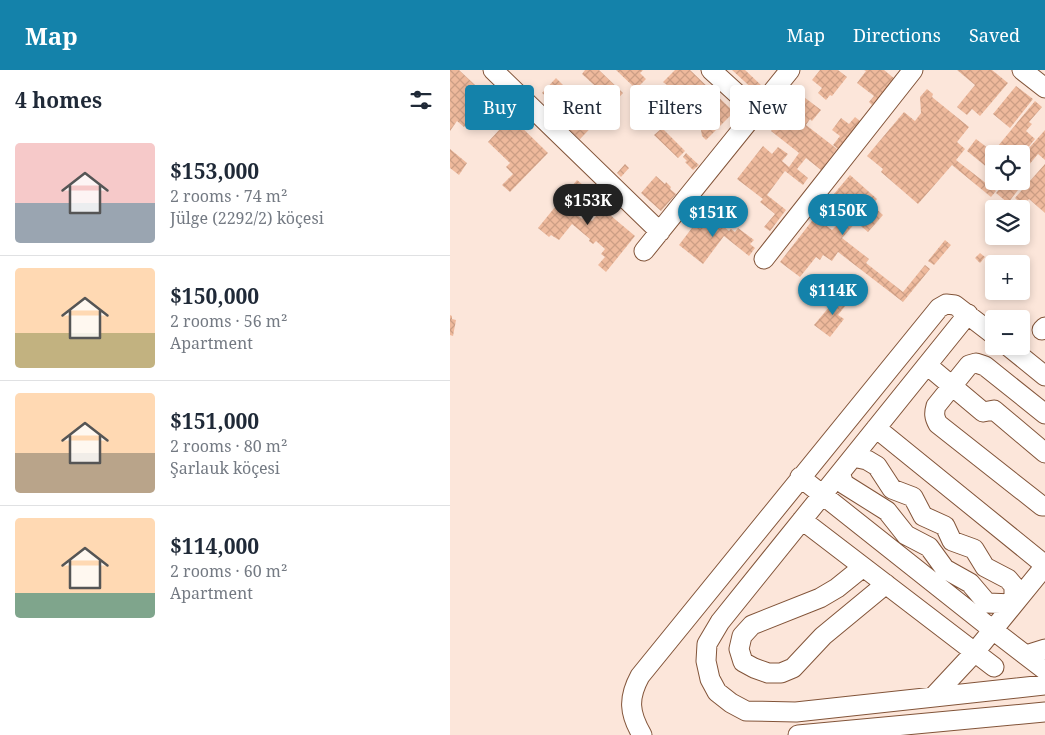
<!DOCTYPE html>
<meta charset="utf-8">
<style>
:root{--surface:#fff;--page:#f6f6f7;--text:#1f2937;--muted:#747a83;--line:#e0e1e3;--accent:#1482aa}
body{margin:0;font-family:"Noto Serif",serif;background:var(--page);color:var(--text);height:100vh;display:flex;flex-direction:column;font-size:19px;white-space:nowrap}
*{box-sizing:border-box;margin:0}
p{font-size:16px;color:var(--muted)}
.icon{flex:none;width:28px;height:28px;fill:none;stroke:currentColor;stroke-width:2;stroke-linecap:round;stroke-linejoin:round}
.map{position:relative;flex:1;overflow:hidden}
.sheet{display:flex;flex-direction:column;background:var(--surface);width:450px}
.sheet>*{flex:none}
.hud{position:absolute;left:15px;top:15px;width:475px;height:45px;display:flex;gap:10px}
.buttons{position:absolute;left:535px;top:75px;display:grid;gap:10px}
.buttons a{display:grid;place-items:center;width:45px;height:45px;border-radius:5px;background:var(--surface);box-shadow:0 2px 8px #0003;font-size:25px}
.price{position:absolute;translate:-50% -42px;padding:0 11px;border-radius:18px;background:var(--accent);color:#fff;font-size:16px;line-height:32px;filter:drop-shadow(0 1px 2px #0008)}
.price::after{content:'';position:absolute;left:50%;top:30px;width:15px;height:11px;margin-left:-8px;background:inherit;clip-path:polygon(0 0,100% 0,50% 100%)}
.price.selected{background:#222;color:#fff}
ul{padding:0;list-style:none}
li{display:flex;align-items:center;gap:15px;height:125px;padding:0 15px}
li+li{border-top:1px solid var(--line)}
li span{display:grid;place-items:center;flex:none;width:140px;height:100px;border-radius:5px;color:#555}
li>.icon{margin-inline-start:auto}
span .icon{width:60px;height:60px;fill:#fffc;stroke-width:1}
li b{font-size:21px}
h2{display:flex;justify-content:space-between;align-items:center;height:60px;padding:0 15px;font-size:21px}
.pill{padding:0 18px;border-radius:5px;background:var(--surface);box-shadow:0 2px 8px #0003;font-size:18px;line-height:45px}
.pill.selected{background:var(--accent);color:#fff}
header{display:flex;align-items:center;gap:30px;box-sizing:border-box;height:70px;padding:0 25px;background:var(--accent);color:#fff}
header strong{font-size:24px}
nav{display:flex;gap:28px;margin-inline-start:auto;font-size:18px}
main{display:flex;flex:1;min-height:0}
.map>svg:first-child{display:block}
.building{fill:url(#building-cross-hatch)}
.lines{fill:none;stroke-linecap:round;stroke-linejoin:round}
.minor-casing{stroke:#825439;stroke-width:21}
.minor{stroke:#fff;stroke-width:19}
</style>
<header>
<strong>Map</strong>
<nav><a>Map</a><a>Directions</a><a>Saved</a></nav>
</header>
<main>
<section class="sheet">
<h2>4 homes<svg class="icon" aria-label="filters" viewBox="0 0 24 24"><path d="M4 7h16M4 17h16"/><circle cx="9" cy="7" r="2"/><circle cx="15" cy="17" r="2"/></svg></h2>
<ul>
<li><span style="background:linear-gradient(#f6c9c9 60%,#9aa5b1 0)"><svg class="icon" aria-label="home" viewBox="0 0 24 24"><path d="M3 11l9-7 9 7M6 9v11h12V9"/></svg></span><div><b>$153,000</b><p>2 rooms · 74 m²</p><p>Jülge (2292/2) köçesi</p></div></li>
<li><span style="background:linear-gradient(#ffd9b3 65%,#c2b280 0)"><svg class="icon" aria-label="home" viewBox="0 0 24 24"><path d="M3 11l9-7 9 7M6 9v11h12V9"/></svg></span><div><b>$150,000</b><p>2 rooms · 56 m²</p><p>Apartment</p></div></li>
<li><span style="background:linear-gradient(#ffd9b3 60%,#b9a48a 0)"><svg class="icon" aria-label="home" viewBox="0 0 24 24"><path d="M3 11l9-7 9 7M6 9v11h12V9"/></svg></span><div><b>$151,000</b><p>2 rooms · 80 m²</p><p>Şarlauk köçesi</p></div></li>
<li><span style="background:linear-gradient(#ffd9b3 75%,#7fa58c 0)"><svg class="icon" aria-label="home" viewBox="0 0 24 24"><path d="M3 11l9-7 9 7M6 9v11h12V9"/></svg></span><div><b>$114,000</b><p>2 rooms · 60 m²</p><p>Apartment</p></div></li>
</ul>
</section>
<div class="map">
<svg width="595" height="665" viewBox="0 0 595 665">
<defs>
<pattern id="building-cross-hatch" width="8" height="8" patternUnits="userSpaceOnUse" patternTransform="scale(1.25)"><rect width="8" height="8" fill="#eeb99c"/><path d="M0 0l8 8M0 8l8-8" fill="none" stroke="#cc9e85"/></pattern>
</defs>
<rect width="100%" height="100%" fill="#fce6da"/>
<path class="building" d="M0,0H9L40,29L14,57L7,51L0,61Z
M135,0H149L173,23L164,33L132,4Z
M166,0H193L190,3L196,9L186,19Z
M225,0H240L284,42L256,70L252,66L251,60L255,52L226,24L223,26L214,18L217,15L213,12Z
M282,0H295L312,16L306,22Z
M370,0H388L397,7L382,26L380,25L376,30L368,23L372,18L362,10Z
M414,0H434L445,9L422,35L419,32L424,26L407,13L416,1Z
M507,0H542L558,13L530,46L522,39L517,45L507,37L525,15Z
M106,8L114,16L101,31L92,23Z
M566,16L583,29L560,58L543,44Z
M116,17L121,23L113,31L116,33L107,43L99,35Z
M190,18L220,45L210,56L180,29Z
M477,19L483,24L482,27L519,57L507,72L515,79L506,90L546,121L541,127L502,95L468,134L431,102L433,99L417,86L454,42L465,51L471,43L470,27Z
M350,24L371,40L362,51L360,49L356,55L387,79L371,100L356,88L347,99L358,108L353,115L335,101L317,125L336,140L320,161L314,157L325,144L310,132L313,129L287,109L313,76L322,84L328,77L338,84L332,91L339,97L349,83L321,61Z
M132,25L153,45L130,69L113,54L130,35L126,31Z
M585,31L592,37L579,52L582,54L576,61L585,69L571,86V84H544V103L517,81L526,69L543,82Z
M61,47L98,83L60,122L52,115L63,104L56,97L60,93L38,72Z
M405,47L410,51L388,79L383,75L390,66L382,60L391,48L399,54Z
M212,58L235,81L228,88L204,65Z
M595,60V90L588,84L578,96L571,90V87Z
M0,79L17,93L9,105L0,98Z
M236,83L249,95L243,100L235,92L237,91L233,87Z
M175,94L179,98L171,107L167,103Z
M595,94V143L579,129L573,135L565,128Z
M400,105L427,129L422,135L433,145L418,162L406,152L392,168L419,189L416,193L453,222L475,195L480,199L453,232L388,182L382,191L373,185L370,190L366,187L350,207L330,192L365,147L382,160L389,153L372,138Z
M206,106L215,114L216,112L221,117L220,119L226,124L211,141L191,123Z
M127,110L139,120L122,140L132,149L135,145L142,151L154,136L163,142L160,145L185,166L156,202L148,195L155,187L151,184L155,179L146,171L143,174L139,171L140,169L122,154L109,170L101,165L99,167L88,158Z
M556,111L568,120L558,133L546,123Z
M255,141L279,161L281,159L285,162L288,158L304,170L300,174L305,178L299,186L274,166L253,194L229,175Z
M495,170L501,175L484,195L478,191Z
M530,183L535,187L530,193L525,188Z
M391,223L400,230L388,245L394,249L380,267L364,255Z
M0,245L2,246V249L6,250L3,266L0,265Z"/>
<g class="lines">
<g class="minor-casing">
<path id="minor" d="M43,0L210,162
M261,0L306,41
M572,0L595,18
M194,181L340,0
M314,189L463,0
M518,244L270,552L257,574L256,591L260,609L267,622L281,633L296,641L346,642L595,615
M592,260L595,257
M558,276L595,306
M477,295L533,342L544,340L595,383
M595,344L535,296L526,293L519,295L486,336C484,343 484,347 488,354L592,436H595
M426,358L595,495
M390,403L394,414L437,441L456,465L479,477L495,499L520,513L537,533L564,534V516L558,509L535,497L524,479L502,471L495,456L473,446L463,427L442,419L427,396L417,390L403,387
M350,407L543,560L595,600
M352,450L544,597
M413,497L387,518L370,528L302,555L292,566L289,579L293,592L304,598L318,603H331L343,598L373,566L436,514
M576,585L595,579
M483,627L524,583L595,496
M192,665C179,643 178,628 190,606L489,238L496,234L505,235L544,265
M348,665L595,642"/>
</g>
<use href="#minor" class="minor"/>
</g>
</svg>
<div class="buttons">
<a><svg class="icon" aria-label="locate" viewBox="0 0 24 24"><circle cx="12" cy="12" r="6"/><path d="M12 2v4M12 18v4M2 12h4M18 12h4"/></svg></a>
<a><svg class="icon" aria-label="layers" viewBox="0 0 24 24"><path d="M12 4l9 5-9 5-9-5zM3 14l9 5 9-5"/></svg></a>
<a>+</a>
<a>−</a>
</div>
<b class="price selected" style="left:138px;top:156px">$153K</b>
<b class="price" style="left:393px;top:166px">$150K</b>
<b class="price" style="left:263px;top:168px">$151K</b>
<b class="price" style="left:383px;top:246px">$114K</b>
<div class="hud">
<a class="pill selected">Buy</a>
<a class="pill">Rent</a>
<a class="pill">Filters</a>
<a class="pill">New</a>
</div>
</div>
</main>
